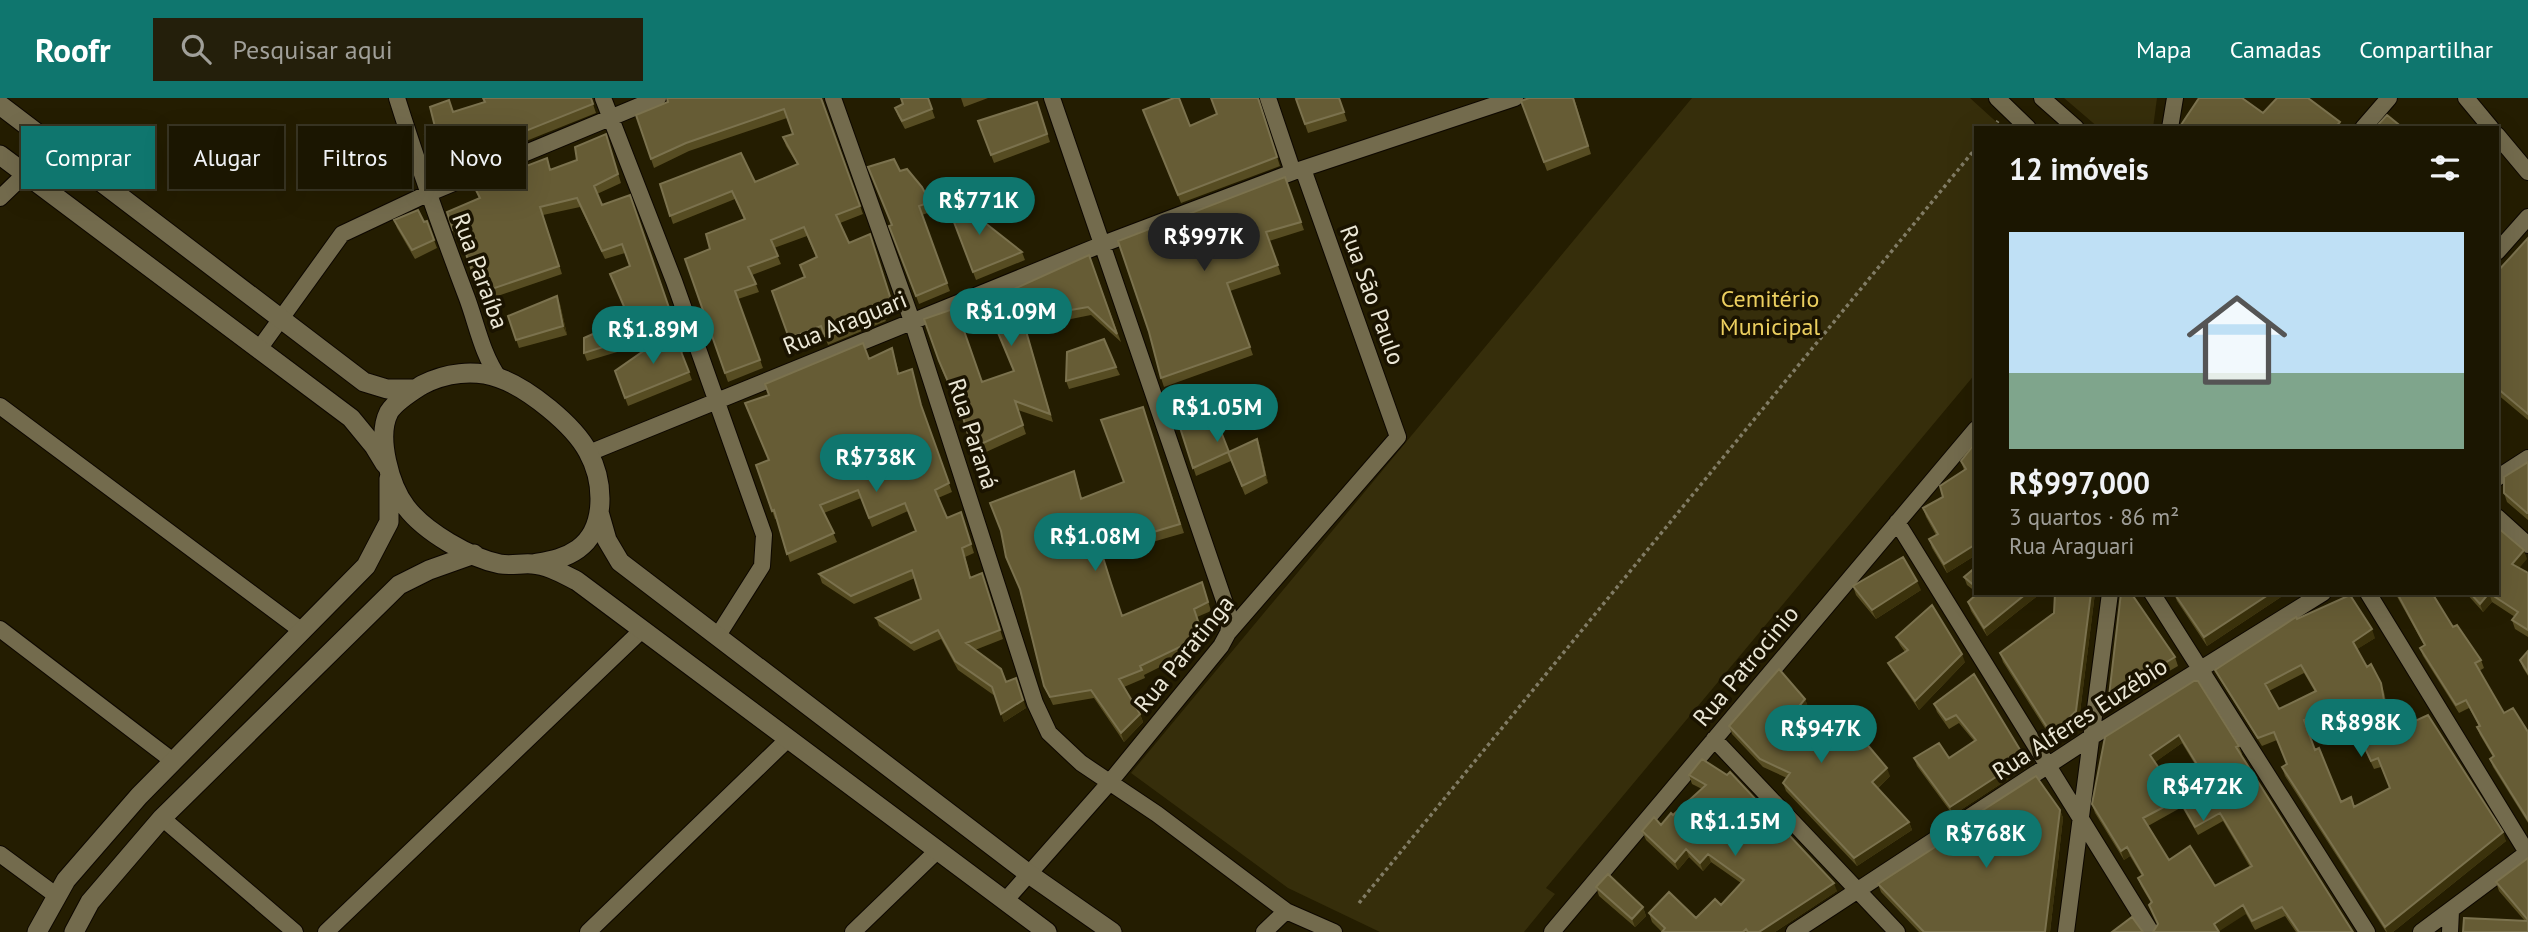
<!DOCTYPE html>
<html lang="pt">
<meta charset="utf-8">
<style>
:root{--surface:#1b1601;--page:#241f0b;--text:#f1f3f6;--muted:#a09f99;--line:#393523;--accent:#0f766e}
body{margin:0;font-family:"PT Sans",sans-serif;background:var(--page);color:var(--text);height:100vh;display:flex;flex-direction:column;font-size:26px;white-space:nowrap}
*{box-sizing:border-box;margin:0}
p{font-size:23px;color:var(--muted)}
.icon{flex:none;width:38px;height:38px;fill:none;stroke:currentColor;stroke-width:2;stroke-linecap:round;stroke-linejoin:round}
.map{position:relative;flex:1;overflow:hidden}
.side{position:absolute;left:1974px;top:28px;width:525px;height:469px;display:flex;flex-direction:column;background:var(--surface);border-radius:0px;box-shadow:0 7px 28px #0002,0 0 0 2px var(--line)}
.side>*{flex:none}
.hud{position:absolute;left:21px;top:28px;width:665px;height:63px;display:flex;gap:14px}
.price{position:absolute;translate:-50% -60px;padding:0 16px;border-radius:24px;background:var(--accent);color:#fff;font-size:23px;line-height:46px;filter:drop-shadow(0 2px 4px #0008)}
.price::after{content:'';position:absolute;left:50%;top:42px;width:21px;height:16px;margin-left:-10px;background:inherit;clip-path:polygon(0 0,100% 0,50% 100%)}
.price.selected{background:#222;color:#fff}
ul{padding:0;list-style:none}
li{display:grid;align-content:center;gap:14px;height:371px;padding:0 35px}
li+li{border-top:2px solid var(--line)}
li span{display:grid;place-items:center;height:217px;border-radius:0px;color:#555}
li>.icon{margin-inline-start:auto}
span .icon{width:126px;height:126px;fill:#fffc;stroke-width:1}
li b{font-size:30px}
h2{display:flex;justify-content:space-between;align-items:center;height:84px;padding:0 35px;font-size:30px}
.chip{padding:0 24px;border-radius:0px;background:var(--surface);box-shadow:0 7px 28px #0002,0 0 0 2px var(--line);font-size:24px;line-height:63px}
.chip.selected{background:var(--accent);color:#fff}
header{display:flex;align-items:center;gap:42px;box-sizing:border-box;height:98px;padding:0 35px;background:var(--accent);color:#fff}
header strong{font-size:33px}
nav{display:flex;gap:38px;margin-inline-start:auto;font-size:24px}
.search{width:490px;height:63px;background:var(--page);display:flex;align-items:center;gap:18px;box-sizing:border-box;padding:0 24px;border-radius:0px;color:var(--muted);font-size:26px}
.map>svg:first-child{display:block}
.green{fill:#362e0b}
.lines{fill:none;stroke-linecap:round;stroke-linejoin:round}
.minor-casing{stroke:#0d0700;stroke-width:18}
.tertiary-casing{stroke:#0d0700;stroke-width:21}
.path{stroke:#817c65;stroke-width:3.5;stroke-dasharray:3.5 3.5;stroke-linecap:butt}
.minor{stroke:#736b4d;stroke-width:16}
.tertiary{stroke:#736b4d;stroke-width:19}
.wall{fill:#564c22;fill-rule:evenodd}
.shaded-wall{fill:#3b320c}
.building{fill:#665c35;stroke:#7b724e;stroke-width:2;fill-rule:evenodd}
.labels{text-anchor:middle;stroke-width:7;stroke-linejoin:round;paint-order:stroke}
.street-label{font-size:24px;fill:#ebe7d6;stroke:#1a1300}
.park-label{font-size:24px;fill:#eccf5f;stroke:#1a1300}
</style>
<header>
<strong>Roofr</strong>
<div class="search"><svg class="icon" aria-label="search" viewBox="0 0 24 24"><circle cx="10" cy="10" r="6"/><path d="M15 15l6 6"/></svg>Pesquisar aqui</div>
<nav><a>Mapa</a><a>Camadas</a><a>Compartilhar</a></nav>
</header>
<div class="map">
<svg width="2528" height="834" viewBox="0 0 2528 834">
<rect width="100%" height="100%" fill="#241d01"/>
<path class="green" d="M1692,0H1970L2003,30H1976V275L1546,790L1555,796L1524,834H1380L1288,790L1131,675Z
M2064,0H2157L2153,30H2099Z"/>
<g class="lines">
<g class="minor-casing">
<path id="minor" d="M397,0C418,67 442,134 467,200C477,227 482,256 499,280
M603,0L674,183L764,437L762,468L717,539
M833,0L912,223L1035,605L1049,635L1081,665L1157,716L1286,813L1334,834
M1052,0L1228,514L1230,526L1228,535
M1268,0L1293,74
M1997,0L2028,30
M2042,0L2076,30
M2466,0L2491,30
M2170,30L2175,0
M2363,30L2389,0
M2497,37L2528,74
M0,100L54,48
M2497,154L2528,119
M259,251L342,136L427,96L658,0
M0,308L302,533
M589,355L1103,146L1293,74L1515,0
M2497,380L2528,360
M2497,419L2528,447
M1897,424L2151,834
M2152,495L2367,834
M2368,495L2528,756
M0,531L173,663
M1714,641L1897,834
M162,720L295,834
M0,756L57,798
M1005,803L1110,684L1221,548L1228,535L1398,339L1303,71
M326,834L642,532
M588,834L788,641
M853,834L938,752
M1264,834L1286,813
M1552,834L1976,331
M1794,834L2093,638L2323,495
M2066,834L2110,495
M2421,834L2527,755
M2450,834L2451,813"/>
</g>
<g class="tertiary-casing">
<path id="tertiary" d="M0,7L364,284L387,291H415
M0,57L351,320L374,348L385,366
M599,414L607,442L620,464L1029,776L1112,834
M533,466C549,463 564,461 578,451C607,430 604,383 588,354C574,327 528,290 499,280C474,271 445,275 422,287C411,294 396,303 389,314C376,339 390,388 406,409C425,434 470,460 500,466C511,468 522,465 532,466C548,467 563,476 577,483L1047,834
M37,834L66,782L139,698L366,468L389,424V380
M74,834L90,804L162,720L399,487L429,472L474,456"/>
</g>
<path class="path" d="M1993,30L1998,23
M1359,805L1976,50"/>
<use href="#minor" class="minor"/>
<use href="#tertiary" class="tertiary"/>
</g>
<path class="wall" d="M591,0L596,15L436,79L433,70L436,33L453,14L485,4Z
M821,0L863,116L840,125L849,145L870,136L896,216L885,221L886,223L828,247L824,236L792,249L772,193L805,179L816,159L807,138L774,150L781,166L752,177L759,194L738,201L763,270L728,284L685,161L710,151L744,121L735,101L673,126L660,86L755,84L797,66L786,48L783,39L793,36L787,20L689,53L654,70L636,17L668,4Z
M900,0H928L935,20L905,31L898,18L895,10L903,6Z
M961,0H988L964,9Z
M1258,0L1280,68L1181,105L1143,12L1190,28Z
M1339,0L1347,23L1308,35L1296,1Z
M1574,0L1591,56L1547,73L1521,3Z
M1037,4L1050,44L994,65L978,23Z
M606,36L621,85L597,96L602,107L630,97L678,236H677L684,261L692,282L628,308L615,273L661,241L587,263L584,255L629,221L610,176L630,168L625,155L605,161L580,109L543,117L562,176L483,203L460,139L456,141L447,114L479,100L474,88L551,72L577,62Z
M900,73L930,104L933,113L922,117L950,193L919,206L889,128L892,127Z
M1285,79L1304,132L1269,143L1281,176L1230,193L1253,257L1164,289L1161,280Z
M941,90L1022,154L1025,162L976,182Z
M394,122L424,124L427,123L437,150L415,161L397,130Z
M2528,140V322L2497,296V174Z
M1089,157L1121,244L1091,217L1056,224L1027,235L1053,324L1018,312L1026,336L975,359L963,320L942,272L924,221L982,284L1013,273L1014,191Z
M560,206L567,237L519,250L508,218Z
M892,250L899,275L912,271L924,316L952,394L938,400L947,420L961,414L974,455L965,459L971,479L982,475L1003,541L975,552L1006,584L1026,610L1004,624L995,598L958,572L941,541L914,553L879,528L876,520L921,501L915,480L854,506L822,485L819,476L916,433L908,413L872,429L861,400L824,415L837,444L790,464L777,421H775L756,367L768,362L869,261Z
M1116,269L1120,277L1069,291L1066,283Z
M1143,309L1184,435L1103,458L1122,518L1205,493L1211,513L1197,519L1206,546L1144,577L1145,580L1124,589L1140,616L1143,624L1124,644L1094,600L1053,607L1044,588L1020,494L1074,373L1082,400L1124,384Z
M1176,317L1229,354L1257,341L1260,349L1268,385L1245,397L1231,363L1196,378Z
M1976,344V457L1947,475L1932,450L1929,441L1936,437L1926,419L1923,410L1943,399L1964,372L1961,363Z
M2528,364V422L2507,404L2504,395Z
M2527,461L2519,470L2528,475V539L2515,531L2512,522L2515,519L2492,504L2483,514L2466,495H2497Z
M1976,469V494L1967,487L1964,479Z
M1853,488L1921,492L1876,521L1856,497Z
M1977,495H2041L1987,538L1971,513L1968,504Z
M2055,495H2095L2079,622L2055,646L2003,564L2000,555L2054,515Z
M2174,495H2287L2207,548L2177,503Z
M2395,495H2432L2453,529L2481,562L2484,570L2479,573L2504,615L2528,634V725L2493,669L2490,661L2493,659L2480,637L2477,629L2479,628L2469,610L2459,615L2423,558L2420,550L2424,547Z
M2297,521L2375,540L2357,551L2367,569L2384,594L2389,618L2413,624L2506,743L2393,834H2386L2285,678L2282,669L2287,666L2277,642L2262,648L2219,580L2215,572ZM2304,575L2315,594L2279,611L2269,593ZM2356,610L2375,641L2363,646L2366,654L2374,671L2381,669L2390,690L2355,709L2341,704L2315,652L2307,630Z
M1896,539L1965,564L1919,612L1892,573L1888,565L1905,554L1900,547Z
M2528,553V578L2523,570L2520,562Z
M2175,559L2178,568L2112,606L2109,598Z
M1974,576L2025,660L2028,668L1953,717L1917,668L1914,660H1949L1974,643L1959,625L1949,631L1937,614L1934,606Z
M2194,583L2239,648L2242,656L2241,657L2353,834H2296L2285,818L2255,832L2246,816L2158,827L2149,807L2151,805L2141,788L2138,780L2142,778L2130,758L2124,762L2095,715L2092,706ZM2182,645L2196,668L2169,685L2155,664ZM2182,709L2198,737L2223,723L2250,769L2215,788L2169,762L2148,728Z
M1805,601L1808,609L1803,616L1890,678L1878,690L1909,724L1912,732L1857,768L1786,693L1783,685L1787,680L1763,669L1732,636L1729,628Z
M1702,661L1837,793L1775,834H1662L1652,824L1649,815L1696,820L1721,807L1741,785L1711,764L1703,773L1689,759L1678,772L1646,742L1642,733L1661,727L1702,691L1692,686L1689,677Z
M2060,712L2063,720L2050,834H1919L1881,794L1878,786L1964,730L1963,725Z
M2528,760V834L2525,823L2499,793L2496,784Z
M1596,789L1643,809L1646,818L1635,829L1599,798Z"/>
<path class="shaded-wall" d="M2340,24L2342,30H2335Z
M557,198L560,206L567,237L563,228Z
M1257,341L1260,349L1268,385L1265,377Z
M1976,446V457L1947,475L1944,466Z
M2524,452L2527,461L2515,475L2512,466Z
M1917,483L1921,492L1876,521L1872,512Z
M2027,495H2041L1987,538L1984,530Z
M2091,495H2095L2079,622L2055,646L2052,637Z
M2271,495H2287L2207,548L2204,539Z
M2489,495L2492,504L2483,514L2480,506Z
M2372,531L2375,540L2356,552L2353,544Z
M1962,556L1965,564L1919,612L1915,603Z
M1016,580L1026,610L1004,624L1001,616Z
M2381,585L2384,594L2390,628L2387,619Z
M1805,601L1808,609L1799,621L1796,612Z
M1140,616L1143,624L1124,644L1121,635Z
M2179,637L2182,645L2154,665L2150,657Z
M2025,660L2028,668L1953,717L1950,709Z
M1887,670L1890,678L1875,692L1872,684Z
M2060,712L2063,720L2050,834H2045Z
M1909,724L1912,732L1857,768L1854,760Z
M2503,734L2506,743L2393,834H2387L2385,829Z
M2127,749L2130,758L2124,762L2121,753Z
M1686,751L1689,759L1678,772L1675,764Z
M1708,756L1711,764L1703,773L1700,765Z
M1834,785L1837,793L1775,834H1759Z
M2243,807L2246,816L2218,834L2214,826Z
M1643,809L1646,818L1635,829L1632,821Z"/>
<path class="building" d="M483,0H591L593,6L433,70L425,37L436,33L430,9L449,2L453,14L485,4Z
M667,0H821L860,108L836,117L849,145L870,136L893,208L882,212V215L825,238L821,228L789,240L772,193L805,179L800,167L817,159L804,129L771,142L778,158L748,169L756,186L735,193L760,262L725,275L685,161L710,151L706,136L745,121L732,93L670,118L660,86L741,55L755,84L798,66L783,39L793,36L784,11L686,45L651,61L636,17L668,4Z
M901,0H928L932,11L902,23L895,10L903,6Z
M1174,0H1179L1190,28L1217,16L1211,0H1258L1277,59L1178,97L1143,12Z
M1300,0H1339L1344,14L1305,26L1296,1Z
M1529,0H1573L1588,48L1544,64L1521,3Z
M2199,0H2242L2263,15L2277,0H2308L2340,24L2335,30H2179Z
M1037,4L1047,36L991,57L978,23Z
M2387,17L2403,30H2375Z
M606,36L618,76L594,88L602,107L630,97L675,227L584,255V240L629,220L610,176L630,168L622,146L602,153L577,100L540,109L559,168L480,195L457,131L453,132L447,114L480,100L474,88L547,60L550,72L577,62L575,49Z
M894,61L900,73L907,71L922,89L930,104L919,108L947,185L916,198L889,128L892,127L868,69Z
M1285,79L1301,124L1266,134L1278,167L1227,185L1250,249L1161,280L1149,234L1118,143Z
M941,90L984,124L1022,154L973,174Z
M418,112L424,124L427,123L434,142L412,152L394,122Z
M2528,140V316L2497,290V174Z
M1089,157L1117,236L1088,209L1053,215L1024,226L1050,316L1015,303L1023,327L972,350L962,316L939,263L924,221L956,210L982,284L1014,273L984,201L1014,191Z
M557,198L563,228L516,242L508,218Z
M675,231L682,256L689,274L625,300L615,273Z
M1104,241L1116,269L1066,283L1067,254Z
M863,245L869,261L892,250L898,276L912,271L921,307L949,385L935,392L947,420L961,414L971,446L962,450L970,480L982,475L1000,532L966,545L1001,571L1006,584L1016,580L1023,602L1001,616L992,589L955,563L938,532L911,545L876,520L921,501L912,472L851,498L819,476L916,433L905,405L869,420L858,392L820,407L834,435L787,456L774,412L772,413L756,367L769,362L745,305L769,297L765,286Z
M1209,303L1229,354L1257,341L1265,377L1242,388L1228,354L1193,370L1176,317Z
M1143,309L1180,426L1100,450L1111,485L1122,518L1202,484L1208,504L1194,511L1203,538L1140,568L1142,572L1119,581L1140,616L1121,635L1091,592L1050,599L1044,588L1020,491L1006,459L1001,433L990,405L1074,373L1081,401L1124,384L1101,322Z
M1976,344V446L1944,466L1929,441L1938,436L1923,410L1943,399L1940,388L1966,371L1961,363Z
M2528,364V415H2527L2504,395V379Z
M2497,429L2524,452L2512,466L2528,475V532L2512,522L2518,514L2489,495L2480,506L2470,495H2497Z
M1903,459L1917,483L1872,512L1853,488Z
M1976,469V489L1964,479Z
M1978,495H2027L1984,530L1968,504Z
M2055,495H2091L2076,613L2052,637L2000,555L2054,515Z
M2121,495H2131L2175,559L2109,598Z
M2174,495H2271L2204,539Z
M2397,495H2432L2453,529L2457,527L2481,562L2475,565L2504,615L2513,610L2528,634V722L2490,661L2494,658L2477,629L2480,628L2466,602L2456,607L2420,550L2425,547Z
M2350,497L2372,531L2353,544L2367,569L2371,566L2381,585L2387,619L2404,609L2413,624L2428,617L2503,734L2385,829L2282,669L2287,666L2274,634L2258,640L2215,572L2296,519L2297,521ZM2301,567L2316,593L2279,611L2265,586ZM2353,602L2376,640L2363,646L2371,663L2378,660L2390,690L2354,709L2351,699L2341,704L2319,650L2315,652L2304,622Z
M1932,507L1962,556L1915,603L1888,565L1908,552L1896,539Z
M2528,553V575L2520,562Z
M1779,571L1805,601L1796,612L1822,629L1838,613L1860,638L1887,670L1872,684L1909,724L1854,760L1783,685L1790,675L1760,661L1729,628Z
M1974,576L2025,660L1950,709L1914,660L1939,645L1949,660L1976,642L1956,617L1946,622L1934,606Z
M2194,583H2198L2239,648L2236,649L2353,834H2299L2282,809L2252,823L2243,807L2214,826L2219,834H2153L2158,826L2149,807L2152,804L2138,780L2143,777L2127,749L2121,753L2092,706L2105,639ZM2179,637L2198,668L2169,685L2150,657ZM2179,701L2195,729L2220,715L2252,768L2215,788L2190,748L2169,762L2143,720Z
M1702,661L1727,677L1730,674L1834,785L1759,834H1748L1746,831L1743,834H1662L1665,830L1649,815L1669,794L1696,820L1715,801L1721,807L1744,782L1708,756L1700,765L1686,751L1675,764L1642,733L1654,719L1661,727L1671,715L1673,717L1706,687L1689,677Z
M2036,678L2060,712L2045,834H1924L1878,786L1966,729L1963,725Z
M2528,760V822L2496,784Z
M1608,776L1643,809L1632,821L1596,789Z
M2132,819L2143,834H2112Z
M2464,820L2528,823V834H2463Z"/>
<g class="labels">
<g class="street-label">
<text transform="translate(480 173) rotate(70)" y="8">Rua Paraíba</text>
<text transform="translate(1372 197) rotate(70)" y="8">Rua São Paulo</text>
<text transform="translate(845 225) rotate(-22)" y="8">Rua Araguari</text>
<text transform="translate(973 336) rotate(72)" y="8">Rua Paraná</text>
<text transform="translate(1184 556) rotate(-51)" y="8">Rua Paratinga</text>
<text transform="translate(1746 568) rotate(-50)" y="8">Rua Patrocinio</text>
<text transform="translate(2080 621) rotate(-33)" y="8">Rua Alferes Euzébio</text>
</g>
<g class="park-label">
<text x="1770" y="209">Cemitério<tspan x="1770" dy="28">Municipal</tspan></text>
</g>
</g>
</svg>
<b class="price" style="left:979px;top:139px">R$771K</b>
<b class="price selected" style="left:1204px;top:175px">R$997K</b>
<b class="price" style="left:1011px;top:250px">R$1.09M</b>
<b class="price" style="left:653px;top:268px">R$1.89M</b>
<b class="price" style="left:1217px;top:346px">R$1.05M</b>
<b class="price" style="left:876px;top:396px">R$738K</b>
<b class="price" style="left:1095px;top:475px">R$1.08M</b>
<b class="price" style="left:2361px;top:661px">R$898K</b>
<b class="price" style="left:1821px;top:667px">R$947K</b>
<b class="price" style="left:2203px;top:725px">R$472K</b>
<b class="price" style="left:1735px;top:760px">R$1.15M</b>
<b class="price" style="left:1986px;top:772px">R$768K</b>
<div class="hud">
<a class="chip selected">Comprar</a>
<a class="chip">Alugar</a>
<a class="chip">Filtros</a>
<a class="chip">Novo</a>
</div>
<section class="side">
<h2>12 imóveis<svg class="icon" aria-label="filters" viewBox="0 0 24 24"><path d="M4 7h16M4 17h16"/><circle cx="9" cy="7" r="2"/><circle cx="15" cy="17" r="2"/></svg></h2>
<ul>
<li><span style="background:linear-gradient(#bfe0f5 65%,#7fa58c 0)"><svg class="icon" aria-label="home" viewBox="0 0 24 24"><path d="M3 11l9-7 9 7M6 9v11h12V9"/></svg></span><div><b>R$997,000</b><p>3 quartos · 86 m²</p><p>Rua Araguari</p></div></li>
</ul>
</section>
</div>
